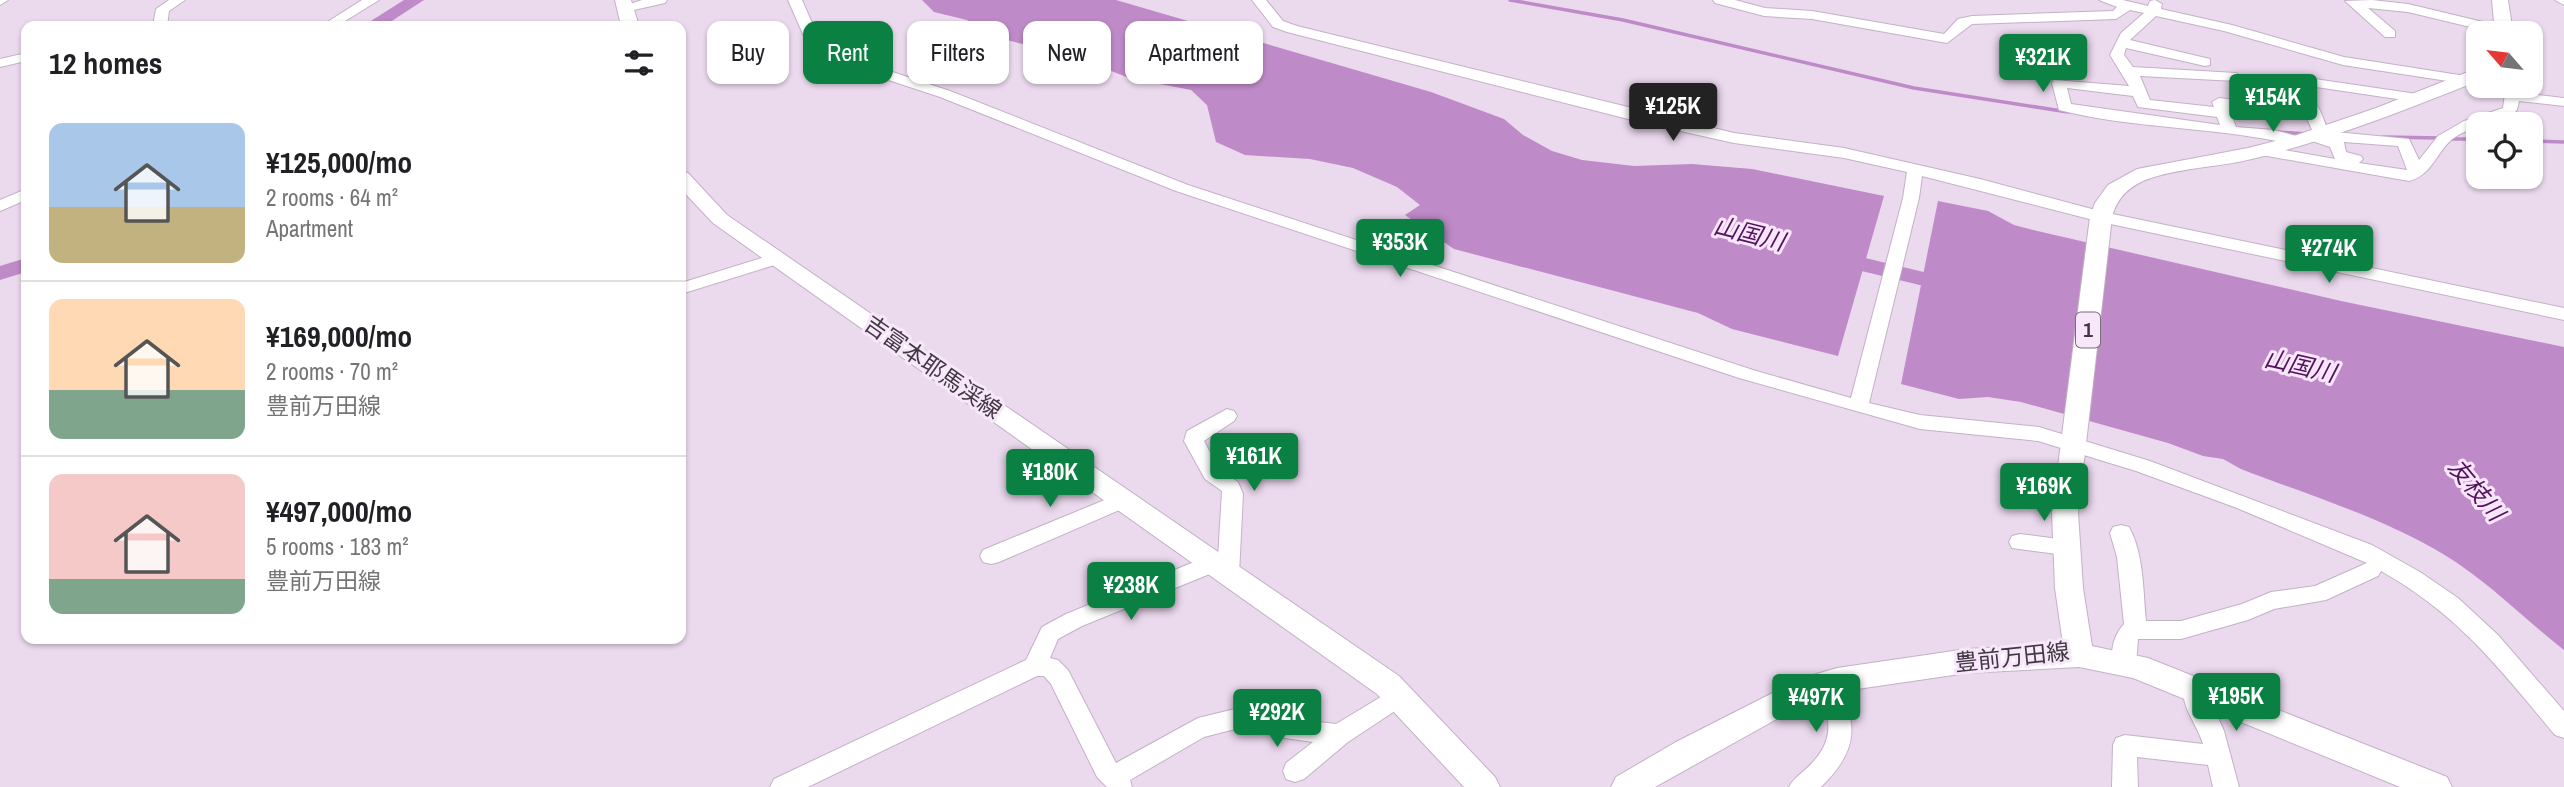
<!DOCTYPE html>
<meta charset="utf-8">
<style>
:root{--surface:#fff;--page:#f2f2f2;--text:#202124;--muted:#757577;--line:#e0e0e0;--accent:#0b8043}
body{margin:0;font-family:"Archivo Narrow","Noto Sans JP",sans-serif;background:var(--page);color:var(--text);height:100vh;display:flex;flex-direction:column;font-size:26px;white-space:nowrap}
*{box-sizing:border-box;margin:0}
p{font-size:23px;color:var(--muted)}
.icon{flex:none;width:38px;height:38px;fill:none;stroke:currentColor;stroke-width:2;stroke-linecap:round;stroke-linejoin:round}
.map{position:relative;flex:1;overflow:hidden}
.sheet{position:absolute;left:21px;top:21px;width:665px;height:623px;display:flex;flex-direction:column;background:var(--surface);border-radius:14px;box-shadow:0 2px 5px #0004}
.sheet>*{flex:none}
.hud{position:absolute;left:707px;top:21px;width:665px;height:63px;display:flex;gap:14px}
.needle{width:46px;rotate:298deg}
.controls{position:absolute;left:2466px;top:21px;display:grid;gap:14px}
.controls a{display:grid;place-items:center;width:77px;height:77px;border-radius:14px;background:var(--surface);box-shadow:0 2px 5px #0004;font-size:35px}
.price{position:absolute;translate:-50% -60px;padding:0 16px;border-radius:7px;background:var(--accent);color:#fff;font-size:23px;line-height:46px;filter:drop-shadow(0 2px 4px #0008)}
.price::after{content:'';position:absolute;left:50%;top:42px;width:21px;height:16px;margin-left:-10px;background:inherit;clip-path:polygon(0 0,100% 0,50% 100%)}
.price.on{background:#222;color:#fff}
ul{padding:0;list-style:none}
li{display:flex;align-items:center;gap:21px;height:175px;padding:0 28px}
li+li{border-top:2px solid var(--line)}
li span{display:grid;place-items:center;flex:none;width:196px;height:140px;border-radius:14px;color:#555}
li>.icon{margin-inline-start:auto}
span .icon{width:84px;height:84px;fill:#fffc;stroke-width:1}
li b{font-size:30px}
h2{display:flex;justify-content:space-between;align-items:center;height:84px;padding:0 28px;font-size:30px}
.pill{padding:0 24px;border-radius:14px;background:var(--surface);box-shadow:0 2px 5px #0004;font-size:24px;line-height:63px}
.pill.on{background:var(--accent);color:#fff}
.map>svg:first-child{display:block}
.water{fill:#be8ac7}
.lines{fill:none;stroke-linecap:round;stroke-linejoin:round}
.stream{stroke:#be8ac7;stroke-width:3.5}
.river{fill:#be8ac7;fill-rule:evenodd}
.minor-casing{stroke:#c3b1c6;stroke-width:2}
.major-casing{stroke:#c3b1c6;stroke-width:2}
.minor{fill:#fff;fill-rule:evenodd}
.major{fill:#fff;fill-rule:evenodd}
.labels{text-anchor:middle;stroke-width:6;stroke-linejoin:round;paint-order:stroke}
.shield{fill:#f8e6fb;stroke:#776d79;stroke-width:2}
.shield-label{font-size:21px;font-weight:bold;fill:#403941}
.street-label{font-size:23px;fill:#403941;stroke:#f8e6fb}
.water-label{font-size:24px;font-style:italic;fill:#53135e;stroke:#f8e6fb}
</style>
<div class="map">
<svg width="2564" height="787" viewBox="0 0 2564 787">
<rect width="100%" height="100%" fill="#ebd9ee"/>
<path class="water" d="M922,0H1116L1431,92L1504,119L1523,135L1552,151L1582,160L1634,166L1692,164L1752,169L1884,196L1838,356L1732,329L1698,313L1454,249L1405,215L1420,205L1397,187L1353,168L1310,159L1245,155L1216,142L1207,105L1191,90L1129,78L1076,57L998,38L967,20L934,12Z
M1938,201L1988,211L2014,225L2033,230L2341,301L2564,347V650C2523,618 2488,581 2443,554C2384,518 2305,494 2241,469L2223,459L2203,456L2168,443L2021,402L1988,397L1959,399L1901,384Z"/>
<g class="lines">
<path class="stream" d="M1510,0L1623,20L1914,88L2068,112
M2278,132L2308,134
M2383,137L2441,138
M2450,139H2478
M2530,141L2564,142"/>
<path class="river" d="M404,0H424L384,26H363Z
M1832,250L1961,281L1964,286L1961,291L1953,293L1824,262L1821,257L1824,252Z
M26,258V272L0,280V266Z"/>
<g class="minor-casing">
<path id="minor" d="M0,0H8L0,5Z
M169,0H185L169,11L167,26H153L156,9Z
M362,0H379L337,26H321Z
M642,0H667L665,3L625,12L618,8Z
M788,0H802L823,48L829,51L950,91L1188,185L1753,370L1851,398L1903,198L1907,172L1844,158L1734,143L1636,121L1287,32L1273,27L1252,0H1266L1283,21L1297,26L1734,133L1844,148L1980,179L2103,212L2564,308V320L2101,222L1922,176L1919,198L1869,403L1920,415L2039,427L2150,461L2372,545L2420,572L2458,598L2498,635L2564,711V738L2555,735C2499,668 2459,615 2381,571L2378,576L2326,600L2274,609L2248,620L2181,639H2138L2136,664L2132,671L2124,673L2116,671C2108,655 2113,636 2124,624L2117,557L2110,533L2113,527L2121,525L2129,527C2144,554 2143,591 2146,621H2181L2242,604L2271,592L2315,586L2367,563L2237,508L2136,471L2038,441L1920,429L1739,378L1176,191L940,97L819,57L810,50Z
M1713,0H1735L1765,8L1812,11L1944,34L1958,19L1972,16L2113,11L2117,7L2099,0H2123L2148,6L2150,1L2155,0L2162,4L2161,9L2232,25L2344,57L2472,77L2474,80L2467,84L2343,65L2224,31L2156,16L2130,40L2210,59V65L2205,66L2126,48L2124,55L2133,67L2236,73L2243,77L2236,81L2140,76L2150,100L2214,107L2212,102L2219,98L2271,104C2276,98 2306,98 2314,103C2321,107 2325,125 2329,133L2327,136L2335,132L2409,139L2419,160L2438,136L2464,121L2503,108L2506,86H2520V93L2564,98V106L2519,101L2517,110C2502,128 2468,123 2449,142C2436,155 2430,176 2409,181L2256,154L2254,151L2256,148L2262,146L2335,159L2330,147L2306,139L2303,136L2313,132L2303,110L2286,108L2279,113L2229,108L2236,127L2274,130L2303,138L2306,141L2298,146C2220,126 2137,130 2059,110L2052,83L2054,80L2129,86L2110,55L2121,33L2144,13L2130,10L2116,19L1972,24L1947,43L1812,19L1764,16L1715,3ZM2067,88L2133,96L2138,107L2217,117L2220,125L2071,104ZM2344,142L2398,146L2407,170L2359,163L2363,159L2361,156L2346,152Z
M2372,0L2408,4L2508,28L2510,31L2495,33L2408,12L2368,8L2395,31V37H2385L2345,1Z
M2555,0H2564V5Z
M26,53V61L0,67V59Z
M2301,77L2417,94L2424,98L2417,102L2296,84L2294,81L2296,78Z
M26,189V200L0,211V200Z
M778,253L784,254L787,258L784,262L681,294V283Z
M1227,409L1234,411L1237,416L1234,421L1204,441L1219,469L1238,482L1243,494L1239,574L1236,580L1228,582L1220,580L1217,571L1082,626L1058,639L1050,658L1058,660L1068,670L1116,763L1198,718L1243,707L1285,718L1336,724L1399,686L1407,689L1411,696L1407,703L1348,742L1304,779L1295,782L1286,779L1283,771L1286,763L1313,742L1285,738L1243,727L1204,737L1130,780L1132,787H1107L1097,777L1051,684L1044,676H1037L808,787H770L774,779L1026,660L1042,627L1066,614L1204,558L1212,556L1218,558L1222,491L1205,479L1184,441L1187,431Z
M1124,492L1131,495L1134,500L1131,505L999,562L991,564L983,562L980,556L983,550Z
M2020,534L2073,541L2076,547L2073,553L2065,555L2012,548L2009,542L2012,536Z
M1825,673L1833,676C1858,721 1861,748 1821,787H1789C1794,777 1804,772 1812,763C1838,735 1829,713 1813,683L1817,676Z
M2194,679L2202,682L2224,731L2239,787H2213L2208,765L2137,757L2138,787H2112L2113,745L2116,738L2125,735L2203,744C2198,725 2176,701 2186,682Z"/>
</g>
<g class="major-casing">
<path id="major" d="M615,0H631L639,26H621Z
M2492,0H2508L2513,33H2495Z
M2478,68V81C2405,110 2332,139 2256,158C2222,167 2184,167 2151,178C2130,185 2117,197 2112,217L2078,513L2083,588L2092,646L2148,658L2447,777L2452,787H2400L2133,678L2079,667L1967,673L1837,692L1809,701L1655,787H1611L1616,777L1676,742L1800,679L1837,668L1967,649L2063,644L2055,588L2052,513L2090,217L2095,203L2108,185L2137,169L2248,148L2291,137L2376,108Z
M681,171L688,173L727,215L1399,676L1495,777L1500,787H1464L1377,694L713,223L681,189Z"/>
</g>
<use href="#minor" class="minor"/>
<use href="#major" class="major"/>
</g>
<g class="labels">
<rect class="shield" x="2076" y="312.5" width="24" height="35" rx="5"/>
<g class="shield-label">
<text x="2088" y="337">1</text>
</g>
<g class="street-label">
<text transform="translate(933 367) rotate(35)" y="8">吉富本耶馬渓線</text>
<text transform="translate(2012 657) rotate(-6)" y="8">豊前万田線</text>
</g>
<g class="water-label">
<text transform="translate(1749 234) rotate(14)" y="8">山国川</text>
<text transform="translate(2300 366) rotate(13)" y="8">山国川</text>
<text transform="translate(2476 490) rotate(50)" y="8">友枝川</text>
</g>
</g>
</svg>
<div class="controls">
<a><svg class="needle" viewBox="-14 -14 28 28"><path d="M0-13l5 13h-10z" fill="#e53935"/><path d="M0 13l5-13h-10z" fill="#757577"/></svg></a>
<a><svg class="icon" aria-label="locate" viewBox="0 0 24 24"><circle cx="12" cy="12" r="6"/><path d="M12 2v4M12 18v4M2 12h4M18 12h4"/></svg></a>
</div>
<b class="price" style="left:2043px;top:94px">¥321K</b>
<b class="price" style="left:2273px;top:134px">¥154K</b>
<b class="price on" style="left:1673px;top:143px">¥125K</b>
<b class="price" style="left:1400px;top:279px">¥353K</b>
<b class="price" style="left:2329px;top:285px">¥274K</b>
<b class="price" style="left:1254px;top:493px">¥161K</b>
<b class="price" style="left:1050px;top:509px">¥180K</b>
<b class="price" style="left:2044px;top:523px">¥169K</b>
<b class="price" style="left:1131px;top:622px">¥238K</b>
<b class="price" style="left:2236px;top:733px">¥195K</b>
<b class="price" style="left:1816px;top:734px">¥497K</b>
<b class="price" style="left:1277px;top:749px">¥292K</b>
<div class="hud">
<a class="pill">Buy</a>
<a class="pill on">Rent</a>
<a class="pill">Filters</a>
<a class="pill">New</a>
<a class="pill">Apartment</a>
</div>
<section class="sheet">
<h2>12 homes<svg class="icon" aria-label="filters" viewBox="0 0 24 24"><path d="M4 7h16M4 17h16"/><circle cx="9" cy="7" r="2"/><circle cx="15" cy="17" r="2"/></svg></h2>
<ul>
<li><span style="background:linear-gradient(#a9c7e8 60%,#c2b280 0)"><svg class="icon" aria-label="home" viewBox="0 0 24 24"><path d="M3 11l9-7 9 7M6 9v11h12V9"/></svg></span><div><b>¥125,000/mo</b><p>2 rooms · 64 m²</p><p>Apartment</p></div></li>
<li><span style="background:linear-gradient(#ffd9b3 65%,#7fa58c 0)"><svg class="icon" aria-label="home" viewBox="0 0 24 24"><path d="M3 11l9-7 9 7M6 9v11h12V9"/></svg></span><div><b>¥169,000/mo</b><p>2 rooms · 70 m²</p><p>豊前万田線</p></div></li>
<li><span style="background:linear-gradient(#f6c9c9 75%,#7fa58c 0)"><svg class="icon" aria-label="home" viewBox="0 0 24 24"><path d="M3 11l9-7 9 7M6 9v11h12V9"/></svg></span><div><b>¥497,000/mo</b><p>5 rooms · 183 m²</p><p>豊前万田線</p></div></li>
</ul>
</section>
</div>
